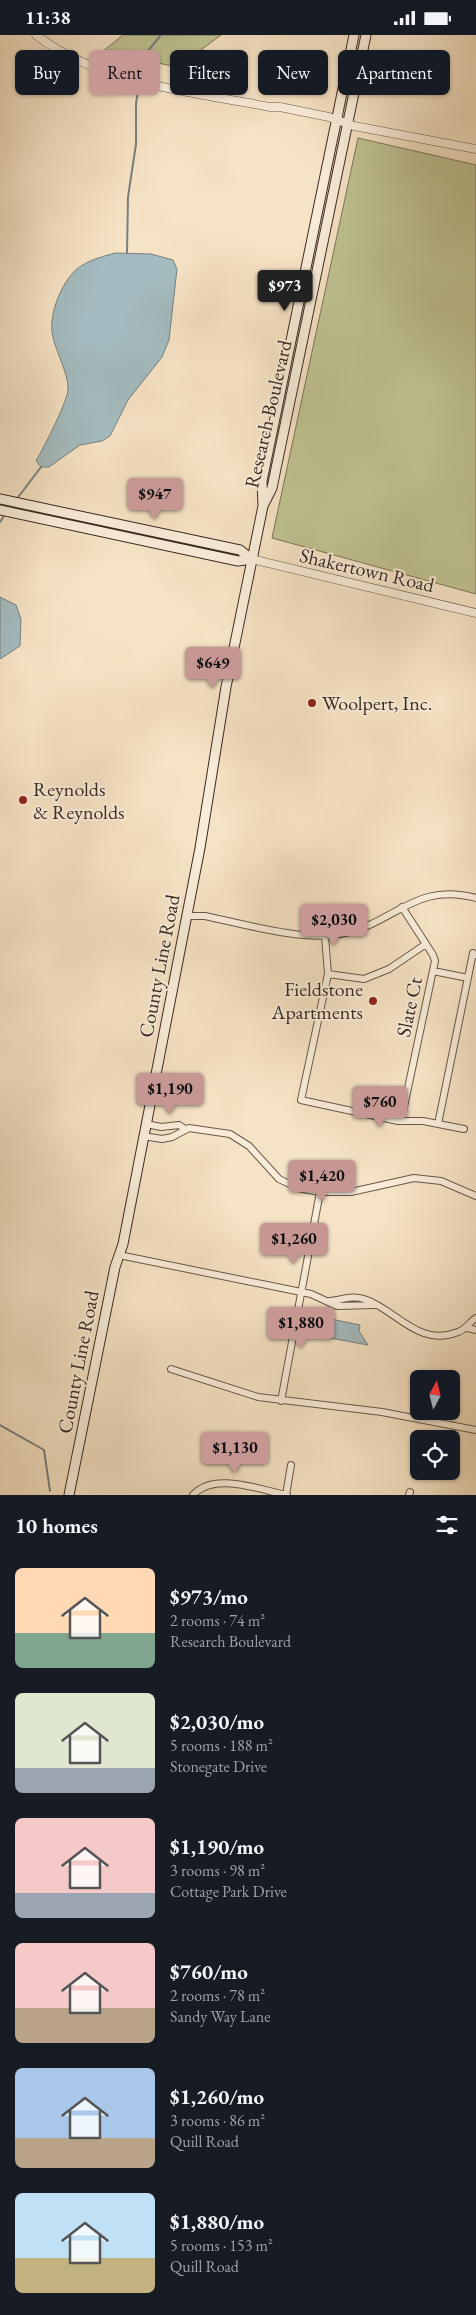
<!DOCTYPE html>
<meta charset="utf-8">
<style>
:root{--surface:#171b24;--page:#242831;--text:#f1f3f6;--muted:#9ea1a6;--accent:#c59692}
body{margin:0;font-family:"EB Garamond",serif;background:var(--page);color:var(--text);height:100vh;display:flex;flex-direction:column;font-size:19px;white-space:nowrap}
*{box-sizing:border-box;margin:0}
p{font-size:16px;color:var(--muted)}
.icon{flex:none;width:28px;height:28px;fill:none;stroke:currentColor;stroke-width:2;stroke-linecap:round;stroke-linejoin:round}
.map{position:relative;height:1460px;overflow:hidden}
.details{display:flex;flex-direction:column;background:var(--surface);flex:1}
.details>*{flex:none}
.hud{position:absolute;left:15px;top:15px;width:446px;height:45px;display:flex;gap:10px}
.needle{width:32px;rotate:7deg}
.buttons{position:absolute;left:410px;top:1335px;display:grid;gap:10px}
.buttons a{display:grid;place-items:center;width:50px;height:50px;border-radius:8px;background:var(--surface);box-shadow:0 1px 4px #0004;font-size:25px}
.price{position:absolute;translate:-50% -42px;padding:0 11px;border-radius:5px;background:var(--accent);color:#111;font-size:16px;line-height:32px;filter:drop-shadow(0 1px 2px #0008)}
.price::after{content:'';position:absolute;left:50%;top:30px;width:15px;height:11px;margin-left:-8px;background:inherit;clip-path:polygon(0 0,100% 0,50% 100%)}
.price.active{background:#222;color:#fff}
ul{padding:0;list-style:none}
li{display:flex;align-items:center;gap:15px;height:125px;padding:0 15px}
li span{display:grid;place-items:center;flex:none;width:140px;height:100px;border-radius:8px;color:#555}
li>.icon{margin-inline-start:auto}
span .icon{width:60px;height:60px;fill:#fffc;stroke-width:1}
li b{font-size:21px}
h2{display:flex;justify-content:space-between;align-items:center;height:60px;padding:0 15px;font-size:21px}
.chip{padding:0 18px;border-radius:8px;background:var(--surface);box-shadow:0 1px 4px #0004;font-size:18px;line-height:45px}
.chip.active{background:var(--accent);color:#111}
.status{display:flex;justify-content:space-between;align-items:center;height:35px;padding:0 25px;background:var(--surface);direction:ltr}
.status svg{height:14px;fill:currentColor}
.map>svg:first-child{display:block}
.green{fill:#bfc392;stroke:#7c765a}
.water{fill:#a3bbc0;stroke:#788180}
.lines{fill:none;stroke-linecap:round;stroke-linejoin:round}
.stream{stroke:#788180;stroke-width:2}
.minor-casing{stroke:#68584a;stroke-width:8}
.tertiary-casing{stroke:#68584a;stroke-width:9}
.secondary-casing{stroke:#382921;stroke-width:11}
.minor{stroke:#f9edd9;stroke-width:6}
.tertiary{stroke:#f9edd9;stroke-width:8}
.secondary{stroke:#f9edd9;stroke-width:9}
.poi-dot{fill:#8f2418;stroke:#f9edd9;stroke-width:2}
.labels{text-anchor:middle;stroke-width:4;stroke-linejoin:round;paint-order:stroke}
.street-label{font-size:20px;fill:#382921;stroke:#f9edd9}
.poi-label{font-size:20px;fill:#382921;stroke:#f9edd9;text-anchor:start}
</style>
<div class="status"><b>11:38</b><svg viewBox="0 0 49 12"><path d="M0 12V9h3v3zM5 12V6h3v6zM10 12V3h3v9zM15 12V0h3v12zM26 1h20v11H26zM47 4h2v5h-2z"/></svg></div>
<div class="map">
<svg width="476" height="1460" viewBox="0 0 476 1460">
<rect width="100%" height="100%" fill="#f6e3c5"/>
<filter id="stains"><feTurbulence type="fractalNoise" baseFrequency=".004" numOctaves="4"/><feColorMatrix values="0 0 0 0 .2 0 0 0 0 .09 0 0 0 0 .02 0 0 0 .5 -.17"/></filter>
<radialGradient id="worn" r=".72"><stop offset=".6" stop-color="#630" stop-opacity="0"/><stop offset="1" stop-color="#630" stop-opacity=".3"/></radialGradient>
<path class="green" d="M123,0H221L178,32L102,17Z
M358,103L476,130V559L272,503Z"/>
<path class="water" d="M116,218L151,219L173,225L177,234L169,305L162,322L128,365L110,401L102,406L80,410L49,432H41L36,426C43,414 69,364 68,353C68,338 56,317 53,302C47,281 63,242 81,231C92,224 104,221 116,218Z
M0,562L16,570L21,584L20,611L0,624Z
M331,1284L360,1290L359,1296L368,1310L319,1301L318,1295L323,1285Z"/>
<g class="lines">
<path class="stream" d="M139,45L142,23L161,0
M127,218L128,162L136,109V69L139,49
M16,465L41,432
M0,487L6,478
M0,1390L44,1415L50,1456"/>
<g class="minor-casing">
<path id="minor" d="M188,881H205C244,889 301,906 340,899C394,890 414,846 476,863
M325,901L328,939L301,1065L398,1086H423L464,1094
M433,936L468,943
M328,939L364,944L389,934L426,909
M401,1086L435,926L433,920L402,872
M146,1089L161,1092L179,1090L185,1094
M438,1089L473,918L476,920
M143,1101L162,1104L172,1102L189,1093L230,1099L249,1111L279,1144L298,1153L320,1157H351L414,1143L441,1146L476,1161
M119,1220L311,1259L337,1271L375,1270
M330,1266C342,1265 352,1260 364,1264C396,1274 418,1313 458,1297C467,1294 469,1287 476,1283
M467,1293L476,1295
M171,1334L258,1362L382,1377L476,1395
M281,1366L320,1157
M193,1460C214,1436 260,1455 287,1460
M286,1460L291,1430
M409,1460L410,1457"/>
</g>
<g class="tertiary-casing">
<path id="tertiary" d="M36,0C99,49 194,57 270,72H280L329,82L354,91L476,114
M251,524L476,578"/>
</g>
<g class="secondary-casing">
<path id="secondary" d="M0,464L240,515L251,524
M263,471L272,453L366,0
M0,475L238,526L251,524
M69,1460L115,1232L123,1209L200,813L226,652L263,471L262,446L354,0"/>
</g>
<use href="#minor" class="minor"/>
<use href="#tertiary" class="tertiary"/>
<use href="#secondary" class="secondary"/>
</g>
<g class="poi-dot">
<circle cx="312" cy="668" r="5"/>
<circle cx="23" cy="765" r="5"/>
<circle cx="373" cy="966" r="5"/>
</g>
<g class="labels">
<g class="street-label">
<text transform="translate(268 379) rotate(-77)" y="7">Research Boulevard</text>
<text transform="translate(367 535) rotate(13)" y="7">Shakertown Road</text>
<text transform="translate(159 931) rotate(-79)" y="7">County Line Road</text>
<text transform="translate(409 972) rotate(-78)" y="7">Slate Ct</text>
<text transform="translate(78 1327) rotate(-79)" y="7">County Line Road</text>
</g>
<g class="poi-label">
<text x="322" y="675">Woolpert, Inc.</text>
<text x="33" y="761">Reynolds<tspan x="33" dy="23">&amp; Reynolds</tspan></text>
<text x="363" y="961" text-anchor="end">Fieldstone<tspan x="363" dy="23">Apartments</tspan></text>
</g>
</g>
<rect width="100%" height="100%" filter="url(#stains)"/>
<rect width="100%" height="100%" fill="url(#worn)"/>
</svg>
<div class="buttons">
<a><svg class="needle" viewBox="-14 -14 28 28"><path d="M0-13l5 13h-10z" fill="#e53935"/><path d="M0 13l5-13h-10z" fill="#9ea1a6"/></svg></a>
<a><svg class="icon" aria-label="locate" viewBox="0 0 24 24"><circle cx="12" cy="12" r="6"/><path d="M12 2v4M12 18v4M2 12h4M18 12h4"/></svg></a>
</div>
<b class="price active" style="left:285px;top:277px">$973</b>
<b class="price" style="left:155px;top:485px">$947</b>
<b class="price" style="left:213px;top:654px">$649</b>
<b class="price" style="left:334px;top:911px">$2,030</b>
<b class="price" style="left:170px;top:1080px">$1,190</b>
<b class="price" style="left:380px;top:1093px">$760</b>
<b class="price" style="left:322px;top:1167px">$1,420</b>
<b class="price" style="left:294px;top:1230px">$1,260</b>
<b class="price" style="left:301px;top:1314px">$1,880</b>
<b class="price" style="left:235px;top:1439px">$1,130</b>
<div class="hud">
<a class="chip">Buy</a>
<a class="chip active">Rent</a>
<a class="chip">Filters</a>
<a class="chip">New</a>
<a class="chip">Apartment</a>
</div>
</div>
<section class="details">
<h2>10 homes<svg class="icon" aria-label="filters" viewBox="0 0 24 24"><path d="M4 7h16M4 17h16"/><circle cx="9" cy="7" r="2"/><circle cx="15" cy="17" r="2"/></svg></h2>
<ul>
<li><span style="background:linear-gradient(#ffd9b3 65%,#7fa58c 0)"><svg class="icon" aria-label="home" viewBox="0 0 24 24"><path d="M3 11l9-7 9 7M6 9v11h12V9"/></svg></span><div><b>$973/mo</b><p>2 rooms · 74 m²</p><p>Research Boulevard</p></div></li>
<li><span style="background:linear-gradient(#dfe7d0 75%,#9aa5b1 0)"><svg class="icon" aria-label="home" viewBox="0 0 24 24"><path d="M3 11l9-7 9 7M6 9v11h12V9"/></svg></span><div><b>$2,030/mo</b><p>5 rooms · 188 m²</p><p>Stonegate Drive</p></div></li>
<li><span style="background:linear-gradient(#f6c9c9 75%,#9aa5b1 0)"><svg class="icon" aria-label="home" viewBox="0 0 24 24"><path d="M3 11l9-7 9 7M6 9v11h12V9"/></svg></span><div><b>$1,190/mo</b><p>3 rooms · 98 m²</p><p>Cottage Park Drive</p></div></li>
<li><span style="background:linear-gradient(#f6c9c9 65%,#b9a48a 0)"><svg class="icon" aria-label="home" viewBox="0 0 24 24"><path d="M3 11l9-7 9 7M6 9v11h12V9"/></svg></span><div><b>$760/mo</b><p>2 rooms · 78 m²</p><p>Sandy Way Lane</p></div></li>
<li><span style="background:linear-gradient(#a9c7e8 70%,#b9a48a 0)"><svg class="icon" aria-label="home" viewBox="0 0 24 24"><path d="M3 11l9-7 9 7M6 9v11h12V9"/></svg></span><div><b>$1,260/mo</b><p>3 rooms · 86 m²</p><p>Quill Road</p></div></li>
<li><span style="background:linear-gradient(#bfe0f5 65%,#c2b280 0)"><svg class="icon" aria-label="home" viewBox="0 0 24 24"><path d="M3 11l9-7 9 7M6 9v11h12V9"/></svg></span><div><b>$1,880/mo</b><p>5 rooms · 153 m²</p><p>Quill Road</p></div></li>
</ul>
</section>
